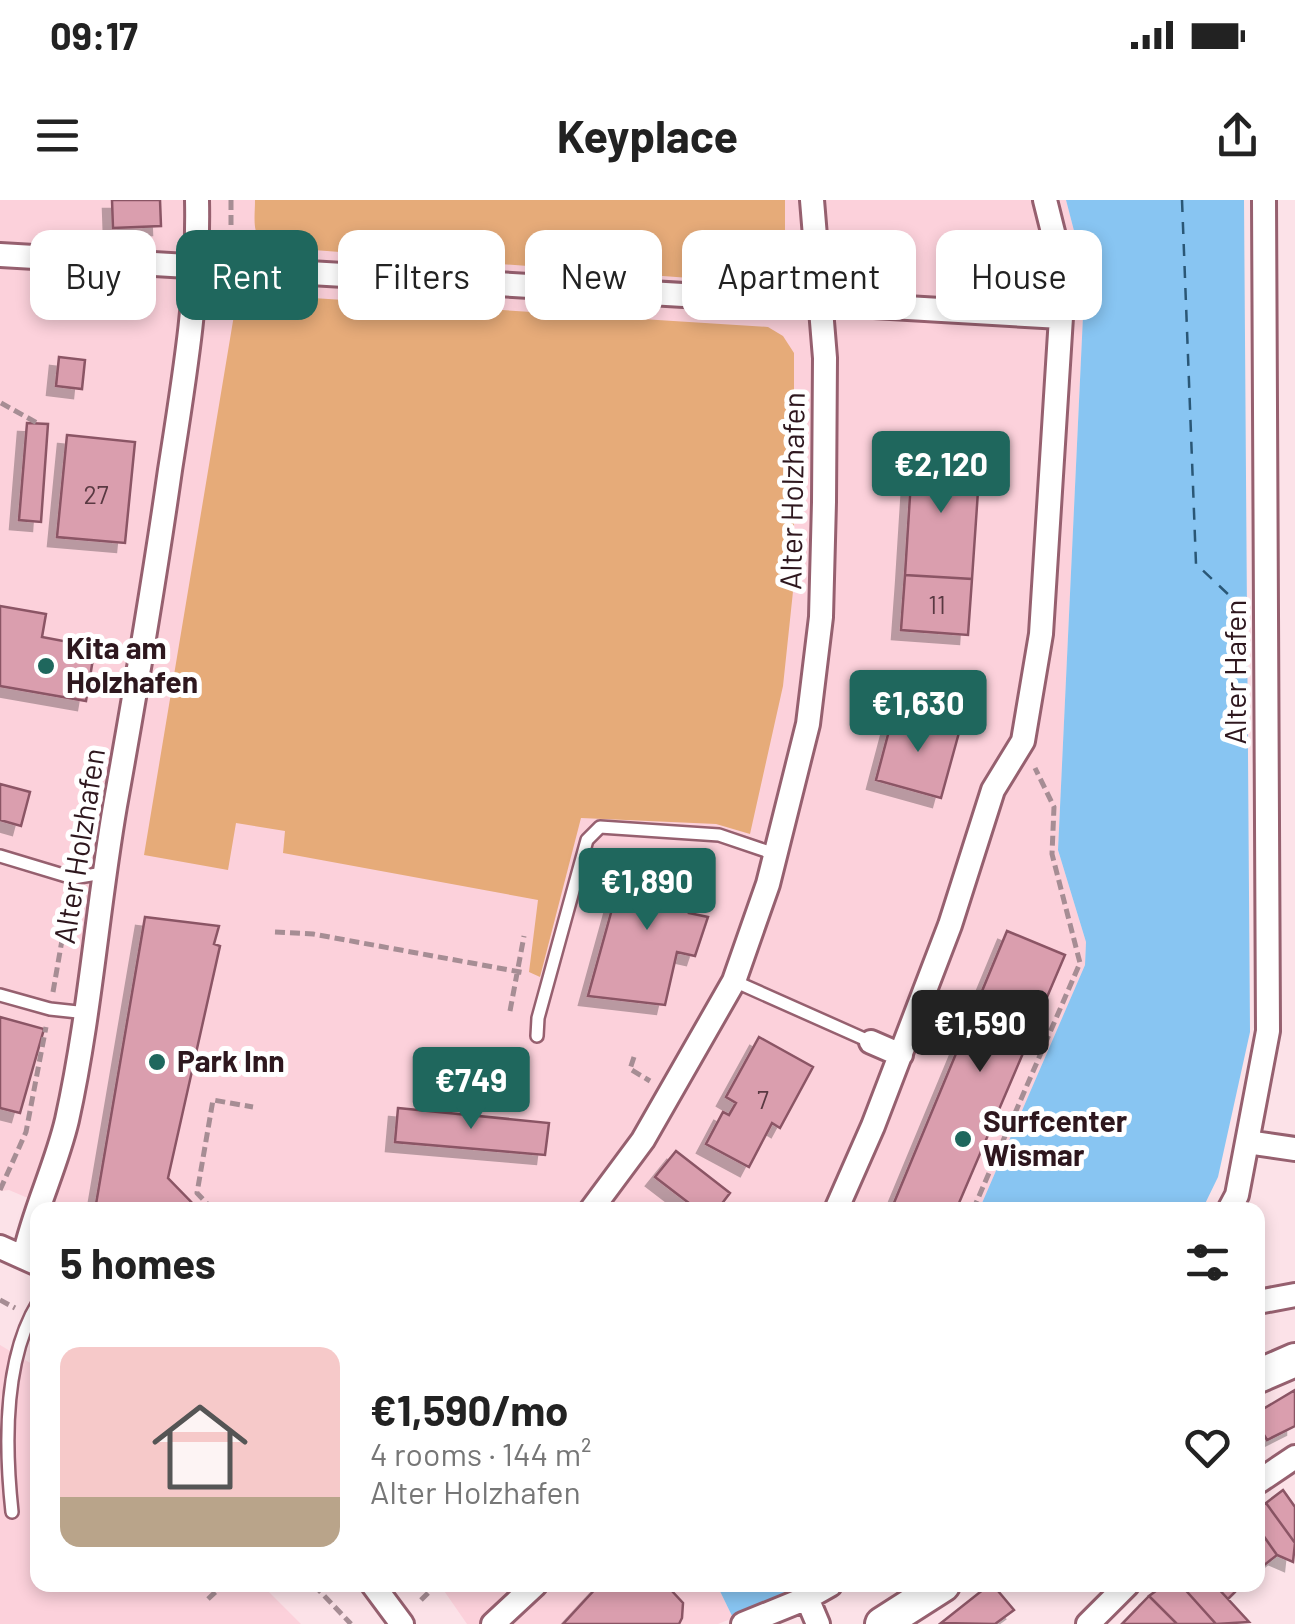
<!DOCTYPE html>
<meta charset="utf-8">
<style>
:root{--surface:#fff;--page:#f6f6f6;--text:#222;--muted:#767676;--line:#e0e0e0;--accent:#1f675d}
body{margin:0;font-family:Barlow,sans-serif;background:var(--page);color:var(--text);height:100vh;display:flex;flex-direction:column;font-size:38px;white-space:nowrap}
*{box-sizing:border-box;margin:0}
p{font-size:32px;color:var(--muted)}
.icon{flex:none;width:55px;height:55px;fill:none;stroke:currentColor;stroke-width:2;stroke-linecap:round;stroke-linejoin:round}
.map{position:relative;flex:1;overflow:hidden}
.side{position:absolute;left:30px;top:1002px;width:1235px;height:390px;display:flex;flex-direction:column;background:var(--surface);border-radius:20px;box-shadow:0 5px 15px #0003}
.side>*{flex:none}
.guide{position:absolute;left:30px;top:30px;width:1235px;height:90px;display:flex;gap:20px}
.price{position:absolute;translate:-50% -85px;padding:0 22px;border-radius:10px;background:var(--accent);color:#fff;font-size:32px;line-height:65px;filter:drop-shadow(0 2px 5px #0008)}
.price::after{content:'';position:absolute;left:50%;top:60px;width:30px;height:22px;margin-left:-15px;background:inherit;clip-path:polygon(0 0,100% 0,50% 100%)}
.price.current{background:#222;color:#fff}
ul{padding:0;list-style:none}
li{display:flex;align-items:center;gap:30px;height:250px;padding:0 30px}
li+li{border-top:2px solid var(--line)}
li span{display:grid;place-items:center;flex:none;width:280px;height:200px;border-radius:20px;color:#555}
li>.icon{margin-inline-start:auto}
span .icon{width:120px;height:120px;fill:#fffc;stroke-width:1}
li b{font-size:42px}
h2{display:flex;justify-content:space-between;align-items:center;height:120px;padding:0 30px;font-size:42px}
.pill{padding:0 35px;border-radius:20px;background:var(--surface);box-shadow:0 5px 15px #0003;font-size:35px;line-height:90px}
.pill.current{background:var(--accent);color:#fff}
.status{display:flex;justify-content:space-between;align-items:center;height:70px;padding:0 50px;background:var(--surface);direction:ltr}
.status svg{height:28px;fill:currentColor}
header{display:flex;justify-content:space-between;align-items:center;height:130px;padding:0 30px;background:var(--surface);font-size:45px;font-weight:700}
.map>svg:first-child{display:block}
.built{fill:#fcd1db}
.green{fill:#e6ab79}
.water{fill:#88c5f2}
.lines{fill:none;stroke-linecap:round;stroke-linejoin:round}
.ferry{stroke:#2a5776;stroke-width:2.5;stroke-dasharray:12 10;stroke-linecap:butt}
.building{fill:#da9eae;stroke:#8b5565;stroke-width:2.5;filter:url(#shadow)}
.lane-casing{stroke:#96606f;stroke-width:16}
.street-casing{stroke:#96606f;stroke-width:28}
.secondary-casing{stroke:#96606f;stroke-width:38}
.path{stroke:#a68d94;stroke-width:5;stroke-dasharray:10 5;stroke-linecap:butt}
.lane{stroke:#fff;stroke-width:11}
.street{stroke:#fff;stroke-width:22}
.secondary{stroke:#fff;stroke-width:32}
.poi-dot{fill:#1f675d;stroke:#fff;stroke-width:4}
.labels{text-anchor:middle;stroke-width:10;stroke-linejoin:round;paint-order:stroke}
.number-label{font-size:25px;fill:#593942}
.street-label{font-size:30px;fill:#2e171e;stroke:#fff}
.poi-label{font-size:30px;font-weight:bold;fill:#2e171e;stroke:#fff;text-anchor:start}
</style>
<div class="status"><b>09:17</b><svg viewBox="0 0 49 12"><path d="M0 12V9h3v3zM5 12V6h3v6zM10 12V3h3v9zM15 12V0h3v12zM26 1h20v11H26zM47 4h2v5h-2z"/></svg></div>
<header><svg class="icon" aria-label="menu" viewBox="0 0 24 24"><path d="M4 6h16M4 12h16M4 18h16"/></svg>Keyplace<svg class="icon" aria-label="share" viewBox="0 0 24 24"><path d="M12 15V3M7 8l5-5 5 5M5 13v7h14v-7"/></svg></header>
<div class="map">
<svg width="1295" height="1424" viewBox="0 0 1295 1424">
<defs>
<filter id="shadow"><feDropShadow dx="-9" dy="9" stdDeviation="0" flood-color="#0004"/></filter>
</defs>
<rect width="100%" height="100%" fill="#fce2e8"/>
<path class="built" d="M0,0H1066L1085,73L1058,650L1086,742L1085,765L979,1010H56L9,990L0,991Z
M0,1145L37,1167L38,1385H262L301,1424H0Z
M440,1385H717L733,1418L718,1424H467Z"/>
<path class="green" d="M255,0H785V71L757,83L273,47C250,39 255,22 255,0Z
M265,95L768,127L783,136L794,153V382L783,486L750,634L716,624L581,618L540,777L529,772L538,700L283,653L285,631L236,623L228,670L144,655L235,109L247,98Z"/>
<path class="water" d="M1066,0H1244L1250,832L1218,977L1202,1010H979L1085,765L1086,742L1058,650L1085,73Z
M717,1385H801L778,1400L733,1418Z"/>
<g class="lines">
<path class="ferry" d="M1182,0L1196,364L1247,412"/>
</g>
<path class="building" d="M112,0H160L161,26L113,28Z
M59,157L85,160L82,189L56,186Z
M27,223L48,224L41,322L19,320Z
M67,235L135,242L125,343L57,337Z
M896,256L980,262L972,379L905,375L911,280L895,279Z
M905,375L972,379L968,435L901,430Z
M0,406L46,414L42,437L95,447L86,501L0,486Z
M894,512L960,529L941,598L876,580Z
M0,584L30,592L21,626L0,620Z
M627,655L700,676L689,713L708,717L695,756L677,752L665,805L588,796Z
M145,717L219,726L214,744L220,746L168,978L199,1010H95Z
M1007,731L1065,755L956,1010H891Z
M0,817L44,829L20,913L0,908Z
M759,837L813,867L780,928L772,923L749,967L706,944L723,912L729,915L736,903L726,897Z
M398,908L549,923L545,955L395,942Z
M676,951L730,993L717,1010H698L655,977Z
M1295,1190V1226L1267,1240L1258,1225V1212Z
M1283,1290L1295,1307V1343L1266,1303Z
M1266,1303L1295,1343L1293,1362L1277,1355L1258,1328V1309Z
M1258,1328L1277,1355L1263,1366L1258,1359Z
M599,1385H657L671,1390L683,1403L682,1418L679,1424H563Z
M989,1385H993L1014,1410L995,1424L941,1423Z
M1181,1385H1215L1249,1422L1216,1424Z
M1181,1385L1216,1424H1177L1149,1396L1164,1385Z
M1215,1385H1242L1228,1399Z
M1149,1396L1177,1424H1122Z"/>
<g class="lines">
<g class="lane-casing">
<path id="lane" d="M0,656L73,678L103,673
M734,781L871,842
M0,795L50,809L87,813
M537,836L538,818L587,640L600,627L719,635L775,654
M12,1312C5,1247 3,1160 38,1103"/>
</g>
<g class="street-casing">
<path id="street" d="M0,55L1061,117
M871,842L901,855
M1247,942L1295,949
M591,1010L643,940L734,781L768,684L808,524L821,417L824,302L825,158L812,0
M836,1010L873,926L950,725L993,590L1023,541L1041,434L1061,117L1062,68L1045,0
M1229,1010L1237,995L1268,831L1264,0
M0,1047L38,1064
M24,1057C34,1010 56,967 67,920C90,816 97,711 115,606C135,494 154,383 170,270C184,180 199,91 197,0
M1258,1102L1295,1095
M1258,1282L1295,1257
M373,1385L402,1424
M807,1398L818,1424
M493,1424L535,1385
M743,1424L807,1398L830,1385
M1088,1424L1127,1385"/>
</g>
<g class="secondary-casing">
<path id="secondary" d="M1258,1176L1295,1160
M882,1424L943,1385"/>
</g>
<path class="path" d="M231,0V42
M1,203L39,224
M76,659L84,616
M275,732L313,734L526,773
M53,792L70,694
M510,811L524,736
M634,857L630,869L650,881
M0,990L26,932L46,827
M213,1010L197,993L213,900L253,907
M973,1010L1080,763L1052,654L1054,607L1035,568
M0,1100L15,1108
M314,1385L351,1424
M208,1399L223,1385
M421,1400L436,1385"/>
<use href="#lane" class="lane"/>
<use href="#street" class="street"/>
<use href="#secondary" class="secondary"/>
</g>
<g class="poi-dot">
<circle cx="46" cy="466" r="10"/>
<circle cx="157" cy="862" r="10"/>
<circle cx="963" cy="939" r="10"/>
</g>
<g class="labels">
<g class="number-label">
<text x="96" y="304">27</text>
<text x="937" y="414">11</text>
<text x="763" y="909">7</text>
</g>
<g class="street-label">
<text transform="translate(793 291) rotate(-89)" y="10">Alter Holzhafen</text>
<text transform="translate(1236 472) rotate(-90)" y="10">Alter Hafen</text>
<text transform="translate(80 646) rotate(-81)" y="10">Alter Holzhafen</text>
</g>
<g class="poi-label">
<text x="66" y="459">Kita am<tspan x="66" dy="34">Holzhafen</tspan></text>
<text x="177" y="872">Park Inn</text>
<text x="983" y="932">Surfcenter<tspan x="983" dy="34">Wismar</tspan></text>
</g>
</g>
</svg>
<b class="price" style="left:941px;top:316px">€2,120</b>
<b class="price" style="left:918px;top:555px">€1,630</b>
<b class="price" style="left:647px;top:733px">€1,890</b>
<b class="price current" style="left:980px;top:875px">€1,590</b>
<b class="price" style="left:471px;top:932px">€749</b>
<div class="guide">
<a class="pill">Buy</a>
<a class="pill current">Rent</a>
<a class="pill">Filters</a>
<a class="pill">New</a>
<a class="pill">Apartment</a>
<a class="pill">House</a>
</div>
<section class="side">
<h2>5 homes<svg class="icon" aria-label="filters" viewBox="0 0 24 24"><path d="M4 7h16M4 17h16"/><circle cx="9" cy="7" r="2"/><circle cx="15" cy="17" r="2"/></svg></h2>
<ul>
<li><span style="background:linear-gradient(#f6c9c9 75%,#b9a48a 0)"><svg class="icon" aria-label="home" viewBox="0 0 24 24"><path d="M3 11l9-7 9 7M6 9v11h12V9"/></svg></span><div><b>€1,590/mo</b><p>4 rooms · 144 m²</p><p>Alter Holzhafen</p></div><svg class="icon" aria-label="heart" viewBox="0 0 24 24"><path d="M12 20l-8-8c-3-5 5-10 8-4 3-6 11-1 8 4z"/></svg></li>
</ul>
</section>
</div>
